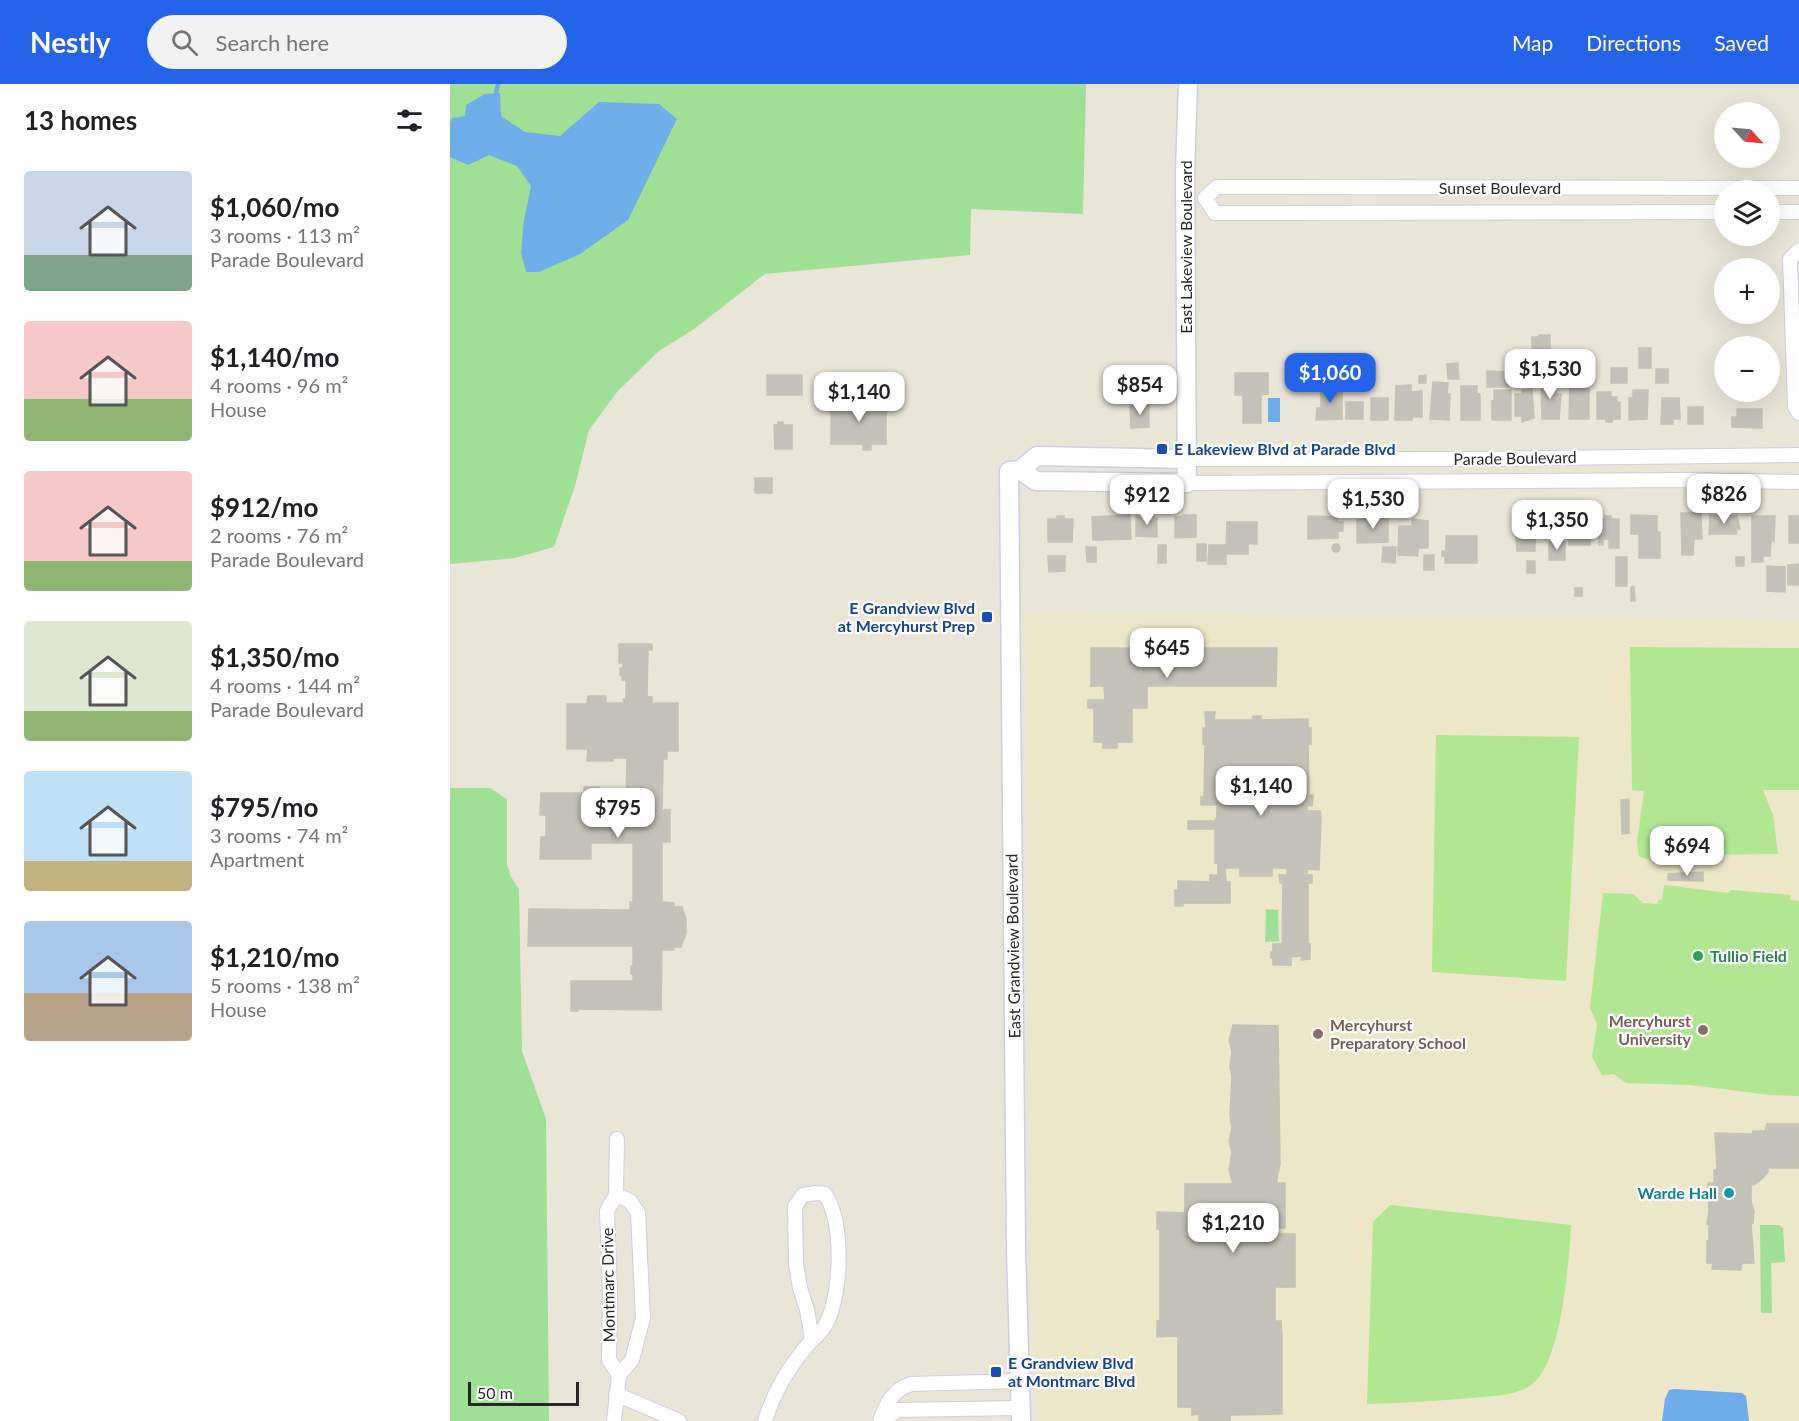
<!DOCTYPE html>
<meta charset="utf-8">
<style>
:root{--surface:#fff;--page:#f2f2f2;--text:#202124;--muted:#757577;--accent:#2563eb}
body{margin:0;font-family:Lato,sans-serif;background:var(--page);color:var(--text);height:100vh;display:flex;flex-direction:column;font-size:22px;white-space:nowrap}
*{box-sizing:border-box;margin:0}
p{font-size:20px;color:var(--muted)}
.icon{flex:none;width:33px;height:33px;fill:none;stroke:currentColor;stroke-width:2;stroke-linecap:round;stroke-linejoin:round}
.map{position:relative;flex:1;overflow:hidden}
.sheet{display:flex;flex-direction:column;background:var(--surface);width:450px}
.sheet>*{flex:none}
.needle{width:39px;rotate:116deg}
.buttons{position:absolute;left:1264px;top:18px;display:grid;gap:12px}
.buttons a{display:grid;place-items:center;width:66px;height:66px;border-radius:50%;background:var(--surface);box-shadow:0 6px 24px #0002;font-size:30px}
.scale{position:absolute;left:18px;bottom:15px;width:111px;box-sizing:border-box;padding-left:6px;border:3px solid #272727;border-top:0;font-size:16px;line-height:21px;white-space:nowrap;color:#272727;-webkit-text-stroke:4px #fff;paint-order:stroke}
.price{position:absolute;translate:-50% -51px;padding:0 14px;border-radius:12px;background:#fff;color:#222;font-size:20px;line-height:39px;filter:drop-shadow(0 2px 3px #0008)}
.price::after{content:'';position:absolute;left:50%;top:36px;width:18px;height:14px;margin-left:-9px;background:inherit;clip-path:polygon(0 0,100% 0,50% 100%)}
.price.on{background:var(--accent);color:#fff}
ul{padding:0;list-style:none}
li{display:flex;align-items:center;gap:18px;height:150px;padding:0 24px}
li span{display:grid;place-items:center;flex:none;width:168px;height:120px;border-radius:6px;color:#555}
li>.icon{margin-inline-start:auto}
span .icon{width:72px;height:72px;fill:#fffc;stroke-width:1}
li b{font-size:26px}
h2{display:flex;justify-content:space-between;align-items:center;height:72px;padding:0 24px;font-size:26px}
header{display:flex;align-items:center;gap:36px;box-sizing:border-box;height:84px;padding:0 30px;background:var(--accent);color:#fff}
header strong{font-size:28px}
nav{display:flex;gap:33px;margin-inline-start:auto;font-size:21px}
.search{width:420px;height:54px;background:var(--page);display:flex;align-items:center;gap:15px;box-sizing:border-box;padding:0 21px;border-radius:33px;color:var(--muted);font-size:22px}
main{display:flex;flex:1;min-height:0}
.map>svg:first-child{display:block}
.education{fill:#ebe7c8}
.green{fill:#9fdf96}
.pitch{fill:#b1e692}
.water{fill:#6daee9}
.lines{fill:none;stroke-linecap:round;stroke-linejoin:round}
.stream{stroke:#6daee9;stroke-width:4.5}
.building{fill:#c4c2b8;stroke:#c4c2b3;stroke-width:1.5}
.street-casing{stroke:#cecee0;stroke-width:16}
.secondary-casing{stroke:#cecee0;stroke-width:21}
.street{stroke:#fff;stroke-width:14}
.secondary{stroke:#fff;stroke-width:18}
.transit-dot{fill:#1a4fb4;stroke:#fff;stroke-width:2}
.leisure-dot{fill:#2e9e5b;stroke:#fff;stroke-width:2}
.education-dot{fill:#8d6e63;stroke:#fff;stroke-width:2}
.culture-dot{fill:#0f9aa8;stroke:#fff;stroke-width:2}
.labels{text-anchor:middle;stroke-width:4.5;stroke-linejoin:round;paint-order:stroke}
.street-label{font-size:16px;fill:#272727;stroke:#fff}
.transit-label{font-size:16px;font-weight:bold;fill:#164399;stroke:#fff;text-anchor:start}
.leisure-label{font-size:16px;font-weight:bold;fill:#27864d;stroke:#fff;text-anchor:start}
.education-label{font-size:16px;font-weight:bold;fill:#785e54;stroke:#fff;text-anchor:end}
.culture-label{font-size:16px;font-weight:bold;fill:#0d838f;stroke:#fff;text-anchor:end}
</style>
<header>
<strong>Nestly</strong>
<div class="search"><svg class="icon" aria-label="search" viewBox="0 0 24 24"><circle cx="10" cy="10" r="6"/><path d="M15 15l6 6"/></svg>Search here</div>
<nav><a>Map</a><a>Directions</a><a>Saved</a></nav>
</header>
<main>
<section class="sheet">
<h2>13 homes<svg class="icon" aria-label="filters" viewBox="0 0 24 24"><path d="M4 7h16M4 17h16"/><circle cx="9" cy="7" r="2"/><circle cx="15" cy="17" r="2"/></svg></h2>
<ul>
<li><span style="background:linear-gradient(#c9d6e8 70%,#7fa58c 0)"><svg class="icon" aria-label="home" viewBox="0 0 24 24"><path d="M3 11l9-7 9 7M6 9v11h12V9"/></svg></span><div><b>$1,060/mo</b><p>3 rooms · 113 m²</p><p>Parade Boulevard</p></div></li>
<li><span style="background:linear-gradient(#f6c9c9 65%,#8fb573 0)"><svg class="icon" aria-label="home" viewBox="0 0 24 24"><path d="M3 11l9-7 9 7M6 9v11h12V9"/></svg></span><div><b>$1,140/mo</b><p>4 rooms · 96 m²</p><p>House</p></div></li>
<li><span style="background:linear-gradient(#f6c9c9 75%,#8fb573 0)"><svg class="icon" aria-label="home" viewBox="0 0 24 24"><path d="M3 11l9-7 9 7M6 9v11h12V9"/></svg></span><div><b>$912/mo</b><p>2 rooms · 76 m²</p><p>Parade Boulevard</p></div></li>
<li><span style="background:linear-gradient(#dfe7d0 75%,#8fb573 0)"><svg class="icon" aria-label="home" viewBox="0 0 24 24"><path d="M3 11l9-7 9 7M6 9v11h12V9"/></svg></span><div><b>$1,350/mo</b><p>4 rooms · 144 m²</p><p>Parade Boulevard</p></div></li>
<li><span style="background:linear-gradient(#bfe0f5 75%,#c2b280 0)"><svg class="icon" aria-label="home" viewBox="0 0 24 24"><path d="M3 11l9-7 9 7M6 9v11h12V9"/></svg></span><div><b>$795/mo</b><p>3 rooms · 74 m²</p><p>Apartment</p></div></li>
<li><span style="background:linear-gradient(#a9c7e8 60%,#b9a48a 0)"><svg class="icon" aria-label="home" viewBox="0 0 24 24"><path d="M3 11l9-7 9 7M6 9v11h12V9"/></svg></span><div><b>$1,210/mo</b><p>5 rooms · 138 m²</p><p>House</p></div></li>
</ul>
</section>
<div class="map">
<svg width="1349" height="1337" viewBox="0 0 1349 1337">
<rect width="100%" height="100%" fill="#e9e6d8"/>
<path class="education" d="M575,529L1099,532L1349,537V1337H588L582,1186V1057Z"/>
<path class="green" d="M0,0H636L633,130L521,125L520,171L315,190L244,245L209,267L167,308L139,346L125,402L104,463L65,474L0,480Z
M0,704H40L57,715V780L61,793L69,805L72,967L96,1035L99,1337H0Z
M816,825L828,826L829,857L815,858Z
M1310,1141H1329L1333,1144L1335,1178L1321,1179L1322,1229H1311Z"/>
<path class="pitch" d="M1180,563L1349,564V706H1313L1323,731L1328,770L1218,771L1196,775L1189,772L1187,758L1194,707L1182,706Z
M986,651L1129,653L1116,897L982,888Z
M1214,801L1279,809L1281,806L1341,811L1340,816L1349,817V1012L1320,1011L1241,1001L1176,999L1164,990L1152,991L1142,973L1147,940L1140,924L1153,809L1183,810L1193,819L1207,820L1209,815L1212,816Z
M940,1121L1121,1141C1119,1176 1112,1282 1080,1302C1064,1312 1041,1312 1022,1314C987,1317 953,1319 917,1320L923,1138Z"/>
<path class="water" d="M50,9L51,32L75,48L110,52L149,18L209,20L227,35L178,136L130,170L89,188H76L71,169L74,136L81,102L67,82L39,71L18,81L0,73V40L2,34L15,32L16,21L35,10Z
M818,314H830V338H818Z
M1224,1305L1292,1309L1296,1312L1299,1337H1212L1215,1315L1219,1306Z"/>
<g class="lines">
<path class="stream" d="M46,9L48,0"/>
</g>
<path class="building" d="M1089,251H1100V266H1089Z
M1082,253H1089V265H1082Z
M1189,264H1201V284H1189Z
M1008,279L1009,295H998L997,280Z
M1161,284H1177V299H1161Z
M1206,285H1218V299H1206Z
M1037,287L1058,288V303H1037Z
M785,289H818V310L811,311V339H793V311H785Z
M317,291H352V311H317Z
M976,291V299H969V292Z
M1106,295V310H1111L1109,335H1092L1091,296Z
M983,298L998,299L997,310H1000L999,336L980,335Z
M871,300H882V305H892V335L866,336L867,324H871Z
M961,301V308L972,307V333H962V336H945L946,302Z
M1120,301H1139V335H1119Z
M1011,302H1027V310H1030V336H1011Z
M1082,305L1084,334L1072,338V332H1065V310H1072V306Z
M1044,306H1061V336H1042V317H1044Z
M1183,306H1198L1197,335L1179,336V314H1183Z
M1147,308H1161V313H1167V318H1170V335H1162V338H1156V335H1147Z
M921,314H938V336H921Z
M1212,314H1229L1230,335H1223V340H1211Z
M381,318H436V360H421V366H413V360H381Z
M896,318H913V335H896Z
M680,321H699V343L681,344Z
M1238,323H1253V340H1238Z
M1287,325H1312V344L1282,343V333H1287Z
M328,338H333V341H342V365H325L324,341H328Z
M305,394H322V409H305Z
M1231,429H1251L1252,455H1244L1243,471H1232Z
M1119,430H1140V461H1119Z
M680,431L681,455L643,456L642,433Z
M693,431H704V434H707V453L686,452V432L693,433Z
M733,431H746V453L725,454V433H733Z
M1181,431L1207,432V448H1210V474H1189V450H1181Z
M1260,431L1287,432L1290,445H1287L1286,450H1259Z
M607,432H614V435H623L622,458H598V435H607Z
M858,432L888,433L887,438H893V447H888V454L858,455Z
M1155,432H1161V435H1169V464H1159V455H1153V461H1149V435H1155Z
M1302,432H1325L1324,457H1321L1320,472H1313V478H1302Z
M1339,432H1349V459H1339Z
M919,434H938V458L907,459V436Z
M962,435L978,437V464H968V472L948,471L949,442H962Z
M777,438H807V460H798V470H776V480H758L759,461H776Z
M1065,438H1085V467H1067Z
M996,452H1027V479H995V472H992V467H996Z
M1099,458H1115V476H1099Z
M882 464a4 4 0 1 1 8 0a4 4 0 1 1-8 0Z
M747,460H756V477H747Z
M708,461H716V479H708Z
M636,463H646V478H637Z
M933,463H946L945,479L932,478Z
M974,471H984V486H974Z
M598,472H615V487L599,488Z
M1166,473H1177V502H1166Z
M1286,473H1294V482H1286Z
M1077,477H1085V489H1077Z
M1349,480V501H1338V481Z
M1317,482L1335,483V508L1317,507Z
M1181,503H1184L1185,517H1181Z
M1125,504H1132V512H1125Z
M169,560H202V566H198L197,613H202V619H228V667H217V675H213L212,726H220V758H212V818L224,819V823H232L236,835V849L231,863H223L224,866H212L211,926L129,925L128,927H121V897H183V890H181V882H183V862H78L79,825L180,826V818H183V759H141V775H90L91,753H96V731H90L91,709H134V703H149V719H176L177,674H163V677H137L138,665H117V620H137L138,612H156V619H174L173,615H176V596H172V590L170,591V584H173V579H169Z
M641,564H827L826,602H697V624H682V658H667V664H653V658H644V624H638V616H655L654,602H641Z
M755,628H765L764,636H802L803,632H811V636L858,635V644H861V660H858L859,711H863V715L862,722L857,721V727H870L871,733L869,786L857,785V791H862V799H858V860H860V875L851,876L852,872L841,873V881H823V873L821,874V868H823V860H832L833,799H830L829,791H837V784H822V792H790V784H775L776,798H780V819H733V822H725V806H728V797L760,798V791H768V779H765V745H738V737H765L767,733V721H751V713H754L755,660H753V644H756Z
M1179,715V749L1172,750L1171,716Z
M1253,788V797L1218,796V790Z
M783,941L828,942L830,1080L827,1094V1099H835V1144H827L826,1150H845V1203H825V1237H831L832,1251V1330L780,1331V1337H749V1330L742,1331V1323H728V1252L707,1253V1237L710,1236V1145H707V1128L735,1129V1100H783L779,1086L782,1069L779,1057L782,1044L780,1032L782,992L780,983L782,968L779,956Z
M1317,1040H1349V1084H1318V1088L1313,1094L1304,1101H1301V1117L1304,1127L1303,1139L1301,1140L1304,1179H1292L1291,1186L1262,1185L1263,1179H1257V1157H1259V1140H1257L1259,1128L1258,1099H1264V1086L1267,1085L1265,1049L1302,1050L1303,1047H1315Z"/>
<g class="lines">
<g class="street-casing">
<path id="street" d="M1275,128L765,129L755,114L767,103L1349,104
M1320,128H1349
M1349,166L1340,175L1345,323L1349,329
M738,375H1022L1349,371
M737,399L1236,396L1349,398
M166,1111L167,1055
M166,1310L229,1337
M164,1337L169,1291L182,1276L193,1234L188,1129L180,1117L166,1111L157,1127L160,1208L159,1276L169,1291
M315,1337C323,1310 337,1286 355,1264C361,1256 372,1249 376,1240C392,1209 394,1139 375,1110L366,1109L353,1111L345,1122L346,1180L350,1204L357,1226L362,1255
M430,1337C437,1319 442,1306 461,1300L570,1297
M430,1337L448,1326L571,1324"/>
</g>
<g class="secondary-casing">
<path id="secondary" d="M570,386L587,372L738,375
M571,1337L566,1165L559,387L570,386L586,397L737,399L735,88L738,0"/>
</g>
<use href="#street" class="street"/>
<use href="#secondary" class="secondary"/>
</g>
<g class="transit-dot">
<rect x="706" y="359" width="12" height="12" rx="3"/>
<rect x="531" y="527" width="12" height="12" rx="3"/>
<rect x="540" y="1282" width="12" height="12" rx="3"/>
</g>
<circle class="leisure-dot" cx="1248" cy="872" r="6"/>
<g class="education-dot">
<circle cx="1253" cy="946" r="6"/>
<circle cx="868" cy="950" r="6"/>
</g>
<circle class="culture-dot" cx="1279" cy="1109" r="6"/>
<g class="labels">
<g class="street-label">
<text x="1050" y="110">Sunset Boulevard</text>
<text transform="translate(736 163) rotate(-90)" y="6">East Lakeview Boulevard</text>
<text transform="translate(1065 374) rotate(-1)" y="6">Parade Boulevard</text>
<text transform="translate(563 862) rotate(-91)" y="6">East Grandview Boulevard</text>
<text transform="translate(158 1201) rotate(-91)" y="6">Montmarc Drive</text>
</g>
<g class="transit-label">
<text x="724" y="371">E Lakeview Blvd at Parade Blvd</text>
<text x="525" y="530" text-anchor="end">E Grandview Blvd<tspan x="525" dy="18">at Mercyhurst Prep</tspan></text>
<text x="558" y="1285">E Grandview Blvd<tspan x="558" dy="18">at Montmarc Blvd</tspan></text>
</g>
<g class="leisure-label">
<text x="1260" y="878">Tullio Field</text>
</g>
<g class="education-label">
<text x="1241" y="943">Mercyhurst<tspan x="1241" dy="18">University</tspan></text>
<text x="880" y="947" text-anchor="start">Mercyhurst<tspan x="880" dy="18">Preparatory School</tspan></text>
</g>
<g class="culture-label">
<text x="1267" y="1115">Warde Hall</text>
</g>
</g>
</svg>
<div class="buttons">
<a><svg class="needle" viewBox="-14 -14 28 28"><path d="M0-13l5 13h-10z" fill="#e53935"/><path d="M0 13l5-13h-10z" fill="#757577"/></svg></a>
<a><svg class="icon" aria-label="layers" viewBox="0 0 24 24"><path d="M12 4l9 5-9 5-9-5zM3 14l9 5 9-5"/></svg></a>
<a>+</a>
<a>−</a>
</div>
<div class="scale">50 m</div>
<b class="price" style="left:1100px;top:316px">$1,530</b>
<b class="price on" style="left:880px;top:320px">$1,060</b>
<b class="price" style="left:690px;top:332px">$854</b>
<b class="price" style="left:409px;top:339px">$1,140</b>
<b class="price" style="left:1274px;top:441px">$826</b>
<b class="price" style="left:697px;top:442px">$912</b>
<b class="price" style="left:923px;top:446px">$1,530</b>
<b class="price" style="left:1107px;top:467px">$1,350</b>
<b class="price" style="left:717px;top:595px">$645</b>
<b class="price" style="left:811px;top:733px">$1,140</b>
<b class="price" style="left:168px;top:755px">$795</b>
<b class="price" style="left:1237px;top:793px">$694</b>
<b class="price" style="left:783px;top:1170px">$1,210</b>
</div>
</main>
